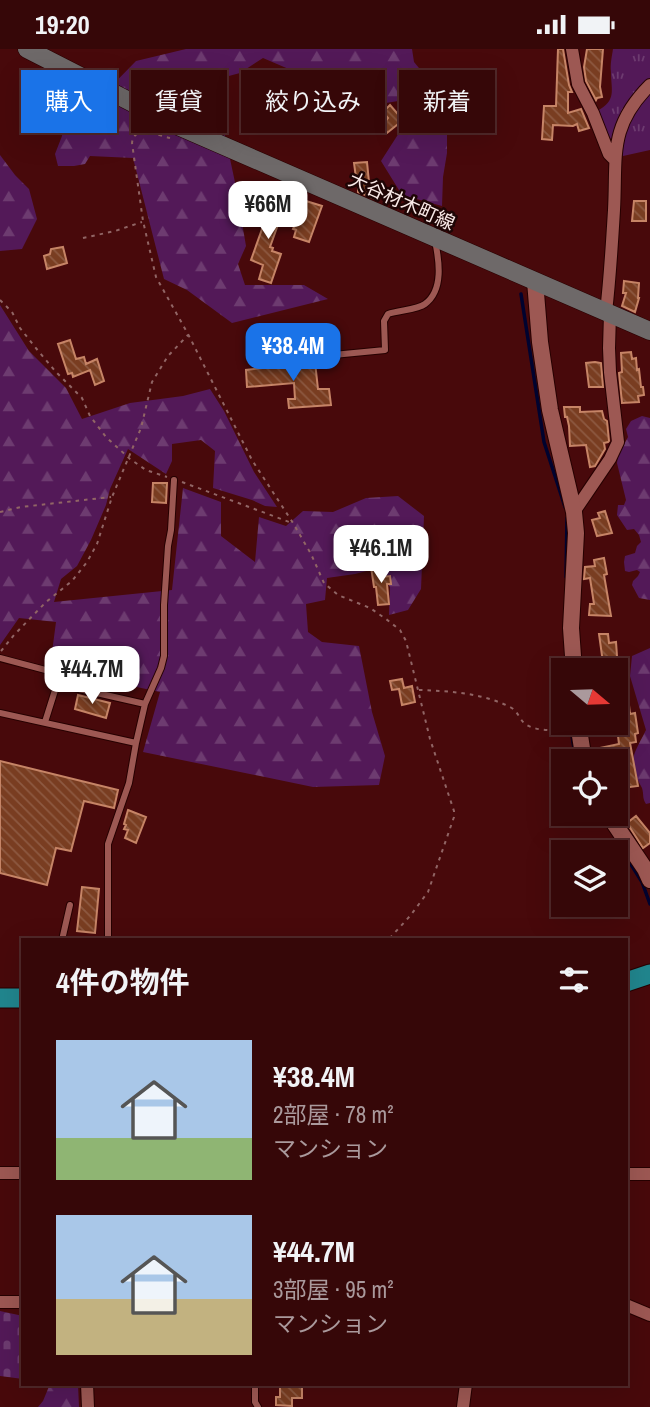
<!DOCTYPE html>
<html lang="ja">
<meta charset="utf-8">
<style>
:root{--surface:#360708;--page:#3d1012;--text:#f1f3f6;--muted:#aa999c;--line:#502829;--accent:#1a73e8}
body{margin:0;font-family:"Archivo Narrow","Noto Sans JP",sans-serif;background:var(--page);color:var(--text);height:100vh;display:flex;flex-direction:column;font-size:26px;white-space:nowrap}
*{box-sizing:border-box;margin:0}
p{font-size:23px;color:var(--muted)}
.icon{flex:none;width:38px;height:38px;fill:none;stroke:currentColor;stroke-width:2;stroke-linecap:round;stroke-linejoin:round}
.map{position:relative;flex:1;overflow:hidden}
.side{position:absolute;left:21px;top:889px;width:607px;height:448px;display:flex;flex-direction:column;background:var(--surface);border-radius:0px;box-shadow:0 7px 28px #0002,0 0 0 2px var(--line)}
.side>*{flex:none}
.hud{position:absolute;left:21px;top:21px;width:609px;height:63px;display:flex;gap:14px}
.needle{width:46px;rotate:109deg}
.controls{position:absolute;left:551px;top:609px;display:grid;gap:14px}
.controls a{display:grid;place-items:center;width:77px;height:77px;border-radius:0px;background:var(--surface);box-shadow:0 7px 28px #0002,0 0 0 2px var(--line);font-size:35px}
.price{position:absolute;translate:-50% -60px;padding:0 16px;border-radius:14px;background:#fff;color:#222;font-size:23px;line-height:46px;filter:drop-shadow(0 2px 4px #0008)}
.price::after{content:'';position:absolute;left:50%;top:42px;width:21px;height:16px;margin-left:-10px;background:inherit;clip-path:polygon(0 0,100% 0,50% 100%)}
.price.current{background:var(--accent);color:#fff}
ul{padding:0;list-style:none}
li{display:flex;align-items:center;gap:21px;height:175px;padding:0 35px}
li span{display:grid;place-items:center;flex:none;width:196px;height:140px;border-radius:0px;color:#555}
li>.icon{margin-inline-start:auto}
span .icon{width:84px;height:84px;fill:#fffc;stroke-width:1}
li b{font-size:30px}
h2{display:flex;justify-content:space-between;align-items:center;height:84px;padding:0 35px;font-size:30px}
.pill{padding:0 24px;border-radius:0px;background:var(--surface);box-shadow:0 7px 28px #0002,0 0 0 2px var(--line);font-size:24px;line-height:63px}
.pill.current{background:var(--accent);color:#fff}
.status{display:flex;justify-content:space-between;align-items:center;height:49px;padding:0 35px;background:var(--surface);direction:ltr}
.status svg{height:19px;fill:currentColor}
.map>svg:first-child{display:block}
.forest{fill:url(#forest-firs)}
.cemetery{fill:url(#cemetery-stones)}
.park{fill:url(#park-tufts)}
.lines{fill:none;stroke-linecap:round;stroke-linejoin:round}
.stream{stroke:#00032f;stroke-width:3.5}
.building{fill:url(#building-back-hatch);stroke:#c68466;stroke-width:2}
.service-casing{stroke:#260000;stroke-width:8}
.minor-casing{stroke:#260000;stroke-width:14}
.tertiary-casing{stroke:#260000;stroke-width:18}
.secondary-casing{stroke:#260000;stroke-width:19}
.trunk-casing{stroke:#260000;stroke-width:21}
.path{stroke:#916565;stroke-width:2;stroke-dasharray:3.5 5;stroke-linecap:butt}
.service{stroke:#9d5853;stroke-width:6}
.minor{stroke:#9d5853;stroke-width:12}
.tertiary{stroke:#9d5853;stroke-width:16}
.secondary{stroke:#6e6969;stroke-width:18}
.trunk{stroke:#21868e;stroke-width:19}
.labels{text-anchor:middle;stroke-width:5;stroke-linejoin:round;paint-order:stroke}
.street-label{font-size:19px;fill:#faeae8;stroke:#1e0505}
</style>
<div class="status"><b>19:20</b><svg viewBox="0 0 49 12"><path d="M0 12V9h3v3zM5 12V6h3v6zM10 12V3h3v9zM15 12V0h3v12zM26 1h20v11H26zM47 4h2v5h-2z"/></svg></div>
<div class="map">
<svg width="650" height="1358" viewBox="0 0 650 1358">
<defs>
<pattern id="forest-firs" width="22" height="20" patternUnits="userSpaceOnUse" patternTransform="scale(1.75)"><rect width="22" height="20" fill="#531958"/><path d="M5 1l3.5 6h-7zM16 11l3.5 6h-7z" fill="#6d3b70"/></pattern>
<pattern id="cemetery-stones" width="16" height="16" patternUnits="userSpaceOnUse" patternTransform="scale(1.75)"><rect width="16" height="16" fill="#531958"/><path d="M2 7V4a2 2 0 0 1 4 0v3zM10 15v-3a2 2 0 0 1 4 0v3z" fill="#6d3b70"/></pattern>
<pattern id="park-tufts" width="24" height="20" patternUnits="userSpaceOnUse" patternTransform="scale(1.75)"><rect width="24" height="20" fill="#531958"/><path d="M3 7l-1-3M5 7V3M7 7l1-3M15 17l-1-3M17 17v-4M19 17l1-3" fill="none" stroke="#6d3b70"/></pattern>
<pattern id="building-back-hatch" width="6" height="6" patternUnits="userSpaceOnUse" patternTransform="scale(1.75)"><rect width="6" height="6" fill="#793d21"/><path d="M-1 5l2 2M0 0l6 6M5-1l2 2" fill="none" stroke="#8d5941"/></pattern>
</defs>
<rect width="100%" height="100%" fill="#48090b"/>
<path class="forest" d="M186,0H412L414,13L437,41L447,76V104L443,128L442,157L402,146L381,112L406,73L398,52L374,56L340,81L312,30L263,9L240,24L210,32L211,45L220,63L236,138L246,197L238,215L245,236H304L328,250L232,274L187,241L164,230L133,109L90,107L85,115L74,117H58L55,105L62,87L66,56L75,49L95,54L136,12Z
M0,106L15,126L29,140L37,170L22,200L0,202Z
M0,256L29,302L66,339L82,370L130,354L183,347L210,340L224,362L254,423L277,458L265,457L252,451L213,439L215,402L201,391L172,395V412L166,425L128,400L110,440L106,456L91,491L77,517L61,530L54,553L172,541L183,439L221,453V487L255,513L259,468L286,477L303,462L333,463L366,449L398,447L424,467L421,540L408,561L389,566L390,538L378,519L355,525L327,529L325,551L306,555L308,583L322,593L359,597L372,663L385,707L379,736L313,738L143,703L160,643L104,631L71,615L51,611L56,573L19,569L0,596Z
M642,367L650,369V551L639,549L632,536L633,532L638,527L640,523L637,521L629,523L625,522L624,513L625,507L635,504L637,497L641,493L639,486L634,480L627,481L617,466L618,456H624L626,451L617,414L618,407L628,388L626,380L631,372Z
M650,599V754L646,755C642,749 644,745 642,739C627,711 632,709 646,681L630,627L632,607Z
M50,1335H78L79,1358H38L43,1352Z"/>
<path class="cemetery" d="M0,1262L23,1267V1330L0,1327Z"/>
<path class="park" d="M613,0H650V101L623,107L606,83L597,62C617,51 611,42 611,23C610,15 612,7 613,0Z"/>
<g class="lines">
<path class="stream" d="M521,245L544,393L565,458
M566,528L567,469
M570,674L576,712
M616,791L642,833L650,855"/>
</g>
<path class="building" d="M558,0H563L569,36L572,43H568V64L581,60L589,79L579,82L577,75L573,77L553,76L552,91L542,90L544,57H556Z
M587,0H603L600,38L602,48L597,49L596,51L586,32L584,18Z
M390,56L403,71L387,84L381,78L388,69L383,63Z
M367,113L369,133L373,139V149L358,143V129H356L354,114Z
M267,150L285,156L270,198L273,199L272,202L281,205L271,234L259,230L263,216L251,211L267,166L262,164Z
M306,152L322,157L309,193L294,188L296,181L293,180Z
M634,152H646V172H632Z
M63,198L67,214L47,220L44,207L50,205L51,200Z
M624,232L639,234L638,249H639L635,263L622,257L626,244H623Z
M70,291L76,310L84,308L86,315L97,310L104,332L95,336L90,321L73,328L72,324L68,325L58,295Z
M631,303L632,310L636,309L637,321L639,320L641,338H643L644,346L638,347L639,353L622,354L619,324L622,323L621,304Z
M315,313L318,340H329L331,356L289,359L288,350H295L294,334L247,338L246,321Z
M595,313L601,314L603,338H589L586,314Z
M564,358H580V363L602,362L604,370L607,372L609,392L608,393L604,394L605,400L595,417L590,418L586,396L570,397L569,377L567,368H565Z
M153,434H167L166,454L152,453Z
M605,462L612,484L597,487L592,471L600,469L598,464Z
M604,509L607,525L604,526L611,567L589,566L590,555H594L590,529L584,530L585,518L595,517L594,511Z
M381,517L382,528L390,527L391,535H387L389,555L378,556L376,538H374L371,518Z
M599,585H608L609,594L616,593L618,621H604Z
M626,629L630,665L635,664L638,684L635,685L636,693L630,694L638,737L623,739L617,706L597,710L595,700L619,695L618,687L620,686L618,662L616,663V630Z
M402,630L404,639L412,637L415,653L402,656L399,640L392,641L390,632Z
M78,646L110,654L106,669L75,660Z
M0,712L118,741L114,759L84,752L71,802L56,799L47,836L0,824Z
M128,761L146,768L136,794L125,789L128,781L124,780L126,776L124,775Z
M636,767L650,784V794L643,799L627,774Z
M82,838L99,840L95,884L77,882Z
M297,1335L302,1336V1349H292V1357L276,1356V1348H280V1336Z"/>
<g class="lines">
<g class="service-casing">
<path id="service" d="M292,310L385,301L384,272L388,265C399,261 417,261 425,255C444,241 439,211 435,192
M0,609L53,623L57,628V635L45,673
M57,635L145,655
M0,664L136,694
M62,891L70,856
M108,891V795L129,734L136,694L145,655L161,619L164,607V556L168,497L171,481L174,431
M255,1335V1353L258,1358"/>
</g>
<g class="minor-casing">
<path id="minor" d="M572,0L578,35L593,64L609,105L615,111
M606,263C610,229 612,195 614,161C617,107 608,78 650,36
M574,463L610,410L618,393L610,323L609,299L610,265
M0,1124H23
M626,1125H650
M0,1253H23
M626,1256L650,1266
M87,1335L88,1358
M463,1358L466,1335"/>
</g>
<g class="tertiary-casing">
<path id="tertiary" d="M535,232L540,293L550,361L574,463L576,484L571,579L574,621
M578,674L584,712
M608,765L645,820L650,831"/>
</g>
<g class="secondary-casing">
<path id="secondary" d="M27,0L178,77L650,282"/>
</g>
<g class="trunk-casing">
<path id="trunk" d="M626,933L650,925
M0,949H23"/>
</g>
<path class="path" d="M170,89C157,86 134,75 132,94L143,172L156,228L188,285L252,411L293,474L311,505L324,534L338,546L370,559L386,570L400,581L406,592L430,690L454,762V768L428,843L410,867L388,891
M83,189L115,182L142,173
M0,251L12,263L20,279L35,298L56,323L82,349L90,367L106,388L130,410L146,421L167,428
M182,433L292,474
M0,463L21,458L111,448
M1,602L14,586L46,553L72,532L87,513L97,495L112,448L141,379L152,333L168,307L188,286
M419,641C450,642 482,644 510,658C517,661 519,669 524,674C535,683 554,681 567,681"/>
<use href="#service" class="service"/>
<use href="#minor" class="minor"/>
<use href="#tertiary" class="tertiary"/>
<use href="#secondary" class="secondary"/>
<use href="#trunk" class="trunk"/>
</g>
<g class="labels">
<g class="street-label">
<text transform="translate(402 152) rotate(24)" y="7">大谷材木町線</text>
</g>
</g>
</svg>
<div class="controls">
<a><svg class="needle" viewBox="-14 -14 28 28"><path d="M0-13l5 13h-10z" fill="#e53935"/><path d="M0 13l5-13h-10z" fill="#aa999c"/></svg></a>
<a><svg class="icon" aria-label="locate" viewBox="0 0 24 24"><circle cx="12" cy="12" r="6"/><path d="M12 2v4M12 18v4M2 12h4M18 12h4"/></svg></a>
<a><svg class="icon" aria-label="layers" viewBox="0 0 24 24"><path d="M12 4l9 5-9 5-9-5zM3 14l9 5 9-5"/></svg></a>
</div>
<b class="price" style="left:268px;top:192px">¥66M</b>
<b class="price current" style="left:293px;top:334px">¥38.4M</b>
<b class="price" style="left:381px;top:536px">¥46.1M</b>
<b class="price" style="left:92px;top:657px">¥44.7M</b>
<div class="hud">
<a class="pill current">購入</a>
<a class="pill">賃貸</a>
<a class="pill">絞り込み</a>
<a class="pill">新着</a>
</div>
<section class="side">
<h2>4件の物件<svg class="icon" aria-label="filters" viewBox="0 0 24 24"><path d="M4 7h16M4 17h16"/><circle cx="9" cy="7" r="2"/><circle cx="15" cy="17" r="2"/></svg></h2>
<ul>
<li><span style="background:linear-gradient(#a9c7e8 70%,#8fb573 0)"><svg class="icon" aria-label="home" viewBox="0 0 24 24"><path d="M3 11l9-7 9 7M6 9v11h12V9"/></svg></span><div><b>¥38.4M</b><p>2部屋 · 78 m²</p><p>マンション</p></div></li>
<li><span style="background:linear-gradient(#a9c7e8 60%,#c2b280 0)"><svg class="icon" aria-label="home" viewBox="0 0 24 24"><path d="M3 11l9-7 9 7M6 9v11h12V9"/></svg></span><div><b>¥44.7M</b><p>3部屋 · 95 m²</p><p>マンション</p></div></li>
</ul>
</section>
</div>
